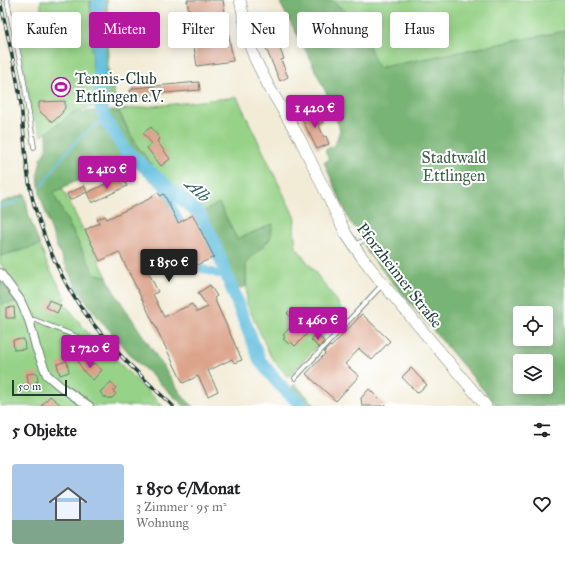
<!DOCTYPE html>
<html lang="de">
<meta charset="utf-8">
<style>
:root{--surface:#fff;--page:#f2f2f2;--text:#202124;--muted:#757577;--line:#e0e0e0;--accent:#b5179e}
body{margin:0;font-family:"IM FELL Great Primer",serif;background:var(--page);color:var(--text);height:100vh;display:flex;flex-direction:column;font-size:15px;white-space:nowrap}
*{box-sizing:border-box;margin:0}
p{font-size:13px;color:var(--muted)}
.icon{flex:none;width:22px;height:22px;fill:none;stroke:currentColor;stroke-width:2;stroke-linecap:round;stroke-linejoin:round}
.map{position:relative;height:406px;overflow:hidden}
.drawer{display:flex;flex-direction:column;background:var(--surface);flex:1}
.drawer>*{flex:none}
.hud{position:absolute;left:12px;top:12px;width:541px;height:36px;display:flex;gap:8px}
.controls{position:absolute;left:513px;top:306px;display:grid;gap:8px}
.controls a{display:grid;place-items:center;width:40px;height:40px;border-radius:4px;background:var(--surface);box-shadow:0 2px 10px #0003;font-size:20px}
.scale{position:absolute;left:12px;bottom:10px;width:55px;box-sizing:border-box;padding-left:4px;border:2px solid #1f3d34;border-top:0;font-size:11px;line-height:14px;white-space:nowrap;color:#1f3d34;-webkit-text-stroke:3px #fff;paint-order:stroke}
.price{position:absolute;translate:-50% -34px;padding:0 9px;border-radius:4px;background:var(--accent);color:#fff;font-size:13px;line-height:26px;filter:drop-shadow(0 1px 2px #0008)}
.price::after{content:'';position:absolute;left:50%;top:24px;width:12px;height:9px;margin-left:-6px;background:inherit;clip-path:polygon(0 0,100% 0,50% 100%)}
.price.selected{background:#222;color:#fff}
ul{padding:0;list-style:none}
li{display:flex;align-items:center;gap:12px;height:100px;padding:0 12px}
li+li{border-top:1px solid var(--line)}
li span{display:grid;place-items:center;flex:none;width:112px;height:80px;border-radius:4px;color:#555}
li>.icon{margin-inline-start:auto}
span .icon{width:48px;height:48px;fill:#fffc;stroke-width:1}
li b{font-size:17px}
h2{display:flex;justify-content:space-between;align-items:center;height:48px;padding:0 12px;font-size:17px}
.chip{padding:0 14px;border-radius:4px;background:var(--surface);box-shadow:0 2px 10px #0003;font-size:14px;line-height:36px}
.chip.selected{background:var(--accent);color:#fff}
.map>svg:first-child{display:block}
.green{fill:#96d287;stroke:#5a885e}
.forest{fill:#78b474;stroke:#4c7854;fill-rule:evenodd}
.lines{fill:none;stroke-linecap:round;stroke-linejoin:round}
.stream{stroke:#60bede;stroke-width:2}
.canal{stroke:#60bede;stroke-width:8}
.river{stroke:#60bede;stroke-width:13}
.building{fill:#dba38a}
.service-casing{stroke:#697a6d;stroke-width:5.5}
.minor-casing{stroke:#697a6d;stroke-width:10}
.secondary-casing{stroke:#697a6d;stroke-width:12}
.service{stroke:#fff;stroke-width:4}
.minor{stroke:#fff;stroke-width:8}
.secondary{stroke:#fff;stroke-width:11}
.rail-casing{stroke:#1f3d34;stroke-width:3.5}
.rail{stroke:#fff;stroke-width:2;stroke-dasharray:6;stroke-linecap:butt}
.labels{text-anchor:middle;stroke-width:4;stroke-linejoin:round;paint-order:stroke}
.poi-label{font-size:16px;fill:#1f3d34;stroke:#fff;text-anchor:start}
.park-label{font-size:16px;fill:#3d6249;stroke:#fff}
.street-label{font-size:16px;fill:#1f3d34;stroke:#fff}
.water-label{font-size:17px;font-style:italic;fill:#326467;stroke:#fff}
</style>
<div class="map">
<svg width="565" height="406" viewBox="0 0 565 406">
<rect width="100%" height="100%" fill="#fff"/>
<filter id="ink" filterUnits="userSpaceOnUse"><feTurbulence type="fractalNoise" baseFrequency=".025" numOctaves="2"/><feDisplacementMap in="SourceGraphic" scale="8" xChannelSelector="R" yChannelSelector="G"/><feConvolveMatrix kernelMatrix="1 2 1 2 8 2 1 2 1" color-interpolation-filters="sRGB"/></filter>
<filter id="wash" filterUnits="userSpaceOnUse"><feTurbulence type="fractalNoise" baseFrequency=".012" numOctaves="4" result="noise"/><feDisplacementMap in="SourceGraphic" scale="16" xChannelSelector="R" yChannelSelector="G"/><feGaussianBlur stdDeviation="0.9" result="paint"/><feColorMatrix in="noise" values="0 0 0 0 0 0 0 0 0 0 0 0 0 0 0 0 0 1.4 0 .05"/><feComposite in="paint" operator="in"/></filter>
<g filter="url(#wash)">
<rect width="100%" height="100%" fill="#f2ecd7"/>
<path class="green" d="M41,0H90L95,106L74,112L42,136L32,115L15,17L41,16Z
M330,0H565V31L378,68L358,20Z
M237,97L295,218L294,229L296,247L337,301L344,314L321,338L323,340L288,377L271,357L247,304L246,263L270,239L273,224L237,239L219,204L202,212L160,175L135,143L118,110Z
M62,188L107,277L94,273L53,193Z
M40,245L47,264L66,298L62,300L97,345L100,343L131,375L163,406H0V304L17,302L27,303L0,263V256Z"/>
<path class="forest" d="M90,0H107L108,68L116,100L95,106Z
M295,0H330L358,20L378,68L565,31V406H497L368,253L364,245L371,244L370,237L363,238L350,222L324,162L329,160L325,150L335,145L340,130L331,103L306,51L280,3ZM520,313H546V339H520ZM520,361H546V387H520Z
M118,110L135,143L160,175L150,180L127,158L62,188L53,193L94,273L107,277L113,290L184,398L193,406H184L134,359L113,334L99,319L75,285L56,245L40,195L38,174L41,159L47,147V133L74,112Z
M25,194L29,217L40,245L0,256V203Z
M219,203L237,239L273,224L270,239L246,263V286L239,289L230,277L216,239L202,212Z
M0,279L17,302L0,304Z
M295,384L316,406H294L284,396Z"/>
<g class="lines">
<path class="stream" d="M42,186L61,159L79,138L105,119
M0,207L20,200"/>
<path class="canal" d="M163,184V187L180,222
M203,269L218,274L225,273"/>
<path class="river" d="M98,0L100,104L105,119L125,150L199,214L211,235L260,361L279,384L302,406"/>
</g>
<g id="blocks">
<path class="building" d="M187,0H223L233,61L197,66Z
M266,26L274,43L277,42L284,59L281,60L288,77L280,81L258,30Z
M199,82L200,90L131,96L130,90H133V88Z
M65,101V108L62,112H63L54,121H51L39,111V102Z
M314,109L316,113L318,112L323,122L318,124L324,137L326,136L329,144L317,149L302,119L306,117L304,113Z
M151,127L160,139L157,141L170,159L161,166L147,148L152,144L143,133Z
M122,176L127,186L92,203L87,193Z
M84,186L87,192L70,200L67,194Z
M158,192L160,196L164,194L178,223L193,215L214,257L186,270L183,265L168,272L164,264L148,271L158,292L153,294L164,317L192,304L197,312L208,307L198,293L210,285L217,296L214,298L242,360L234,363L232,359L208,371L218,391L208,396L198,376L183,383L119,252L100,261L85,230L99,223L97,219L105,216L107,219L153,197L152,196Z
M49,300L61,306L57,313L46,307Z
M14,307L15,318H6V308Z
M292,308L304,322L299,327L307,334L295,346L291,342L289,344L283,339L285,337L283,335L295,322L287,313Z
M362,314L390,341L372,360L359,349L345,364L359,376L336,401L306,374L325,354L324,352L330,346L331,347Z
M316,334L324,341L319,348L311,340Z
M24,339L25,349L14,350L13,340Z
M83,358L89,368L94,363L102,370L93,380L85,373L78,362Z
M67,361L69,372L60,375L57,364Z
M411,368L427,385L417,393L402,377Z
M37,373L38,383L36,381V387L29,388L27,374Z
M111,382L116,388L113,391L116,394L111,399L110,397L108,399L106,396L105,398L100,392Z
M369,389L386,406H362L361,398Z
M50,396L62,406H41Z"/>
</g>
</g>
<g filter="url(#ink)">
<use href="#blocks" fill-opacity="0" stroke="#697a6d" stroke-width="1"/>
<g class="lines">
<g class="service-casing">
<path id="service" d="M7,0L23,75L34,147
M355,244L363,241
M29,320H35L88,341L97,342
M295,378L382,285"/>
</g>
<g class="minor-casing">
<path id="minor" d="M0,273L20,300L29,320L36,347L47,375L61,387L89,406"/>
</g>
<g class="secondary-casing">
<path id="secondary" d="M240,0L250,46L255,59L269,87L300,139L346,234L361,256L383,284L486,406"/>
</g>
<use href="#service" class="service"/>
<use href="#minor" class="minor"/>
<use href="#secondary" class="secondary"/>
<g class="rail-casing">
<path id="rail" d="M0,0C7,34 16,69 21,104C25,140 25,179 37,214C46,243 58,271 74,297C100,338 137,373 173,406"/>
</g>
<use href="#rail" class="rail"/>
</g>
</g>
<defs>
<g id="stadium-ring" transform="scale(1)"><circle r="9.5" fill="#fff" stroke="#b5179e" stroke-width="1.5"/><path d="M0-5a6.5 5 0 1 0 0 10a6.5 5 0 1 0 0-10ZM-3.5-1.8h7v3.6h-7Z" fill="#b5179e"/></g>
</defs>
<g fill-rule="evenodd">
<use href="#stadium-ring" x="61" y="87"/>
</g>
<g class="labels">
<g class="poi-label">
<text x="75" y="84">Tennis-Club<tspan x="75" dy="18">Ettlingen e.V.</tspan></text>
</g>
<g class="park-label">
<text x="454" y="163">Stadtwald<tspan x="454" dy="18">Ettlingen</tspan></text>
</g>
<g class="street-label">
<text transform="translate(400 275) rotate(52)" y="6">Pforzheimer Straße</text>
</g>
<g class="water-label">
<text transform="translate(198 190) rotate(43)" y="6">Alb</text>
</g>
</g>
</svg>
<div class="controls">
<a><svg class="icon" aria-label="locate" viewBox="0 0 24 24"><circle cx="12" cy="12" r="6"/><path d="M12 2v4M12 18v4M2 12h4M18 12h4"/></svg></a>
<a><svg class="icon" aria-label="layers" viewBox="0 0 24 24"><path d="M12 4l9 5-9 5-9-5zM3 14l9 5 9-5"/></svg></a>
</div>
<div class="scale">50 m</div>
<b class="price" style="left:315px;top:129px">1 420 €</b>
<b class="price" style="left:107px;top:190px">2 410 €</b>
<b class="price selected" style="left:169px;top:283px">1 850 €</b>
<b class="price" style="left:318px;top:341px">1 460 €</b>
<b class="price" style="left:90px;top:369px">1 720 €</b>
<div class="hud">
<a class="chip">Kaufen</a>
<a class="chip selected">Mieten</a>
<a class="chip">Filter</a>
<a class="chip">Neu</a>
<a class="chip">Wohnung</a>
<a class="chip">Haus</a>
</div>
</div>
<section class="drawer">
<h2>5 Objekte<svg class="icon" aria-label="filters" viewBox="0 0 24 24"><path d="M4 7h16M4 17h16"/><circle cx="9" cy="7" r="2"/><circle cx="15" cy="17" r="2"/></svg></h2>
<ul>
<li><span style="background:linear-gradient(#a9c7e8 70%,#7fa58c 0)"><svg class="icon" aria-label="home" viewBox="0 0 24 24"><path d="M3 11l9-7 9 7M6 9v11h12V9"/></svg></span><div><b>1 850 €/Monat</b><p>3 Zimmer · 95 m²</p><p>Wohnung</p></div><svg class="icon" aria-label="heart" viewBox="0 0 24 24"><path d="M12 20l-8-8c-3-5 5-10 8-4 3-6 11-1 8 4z"/></svg></li>
</ul>
</section>
